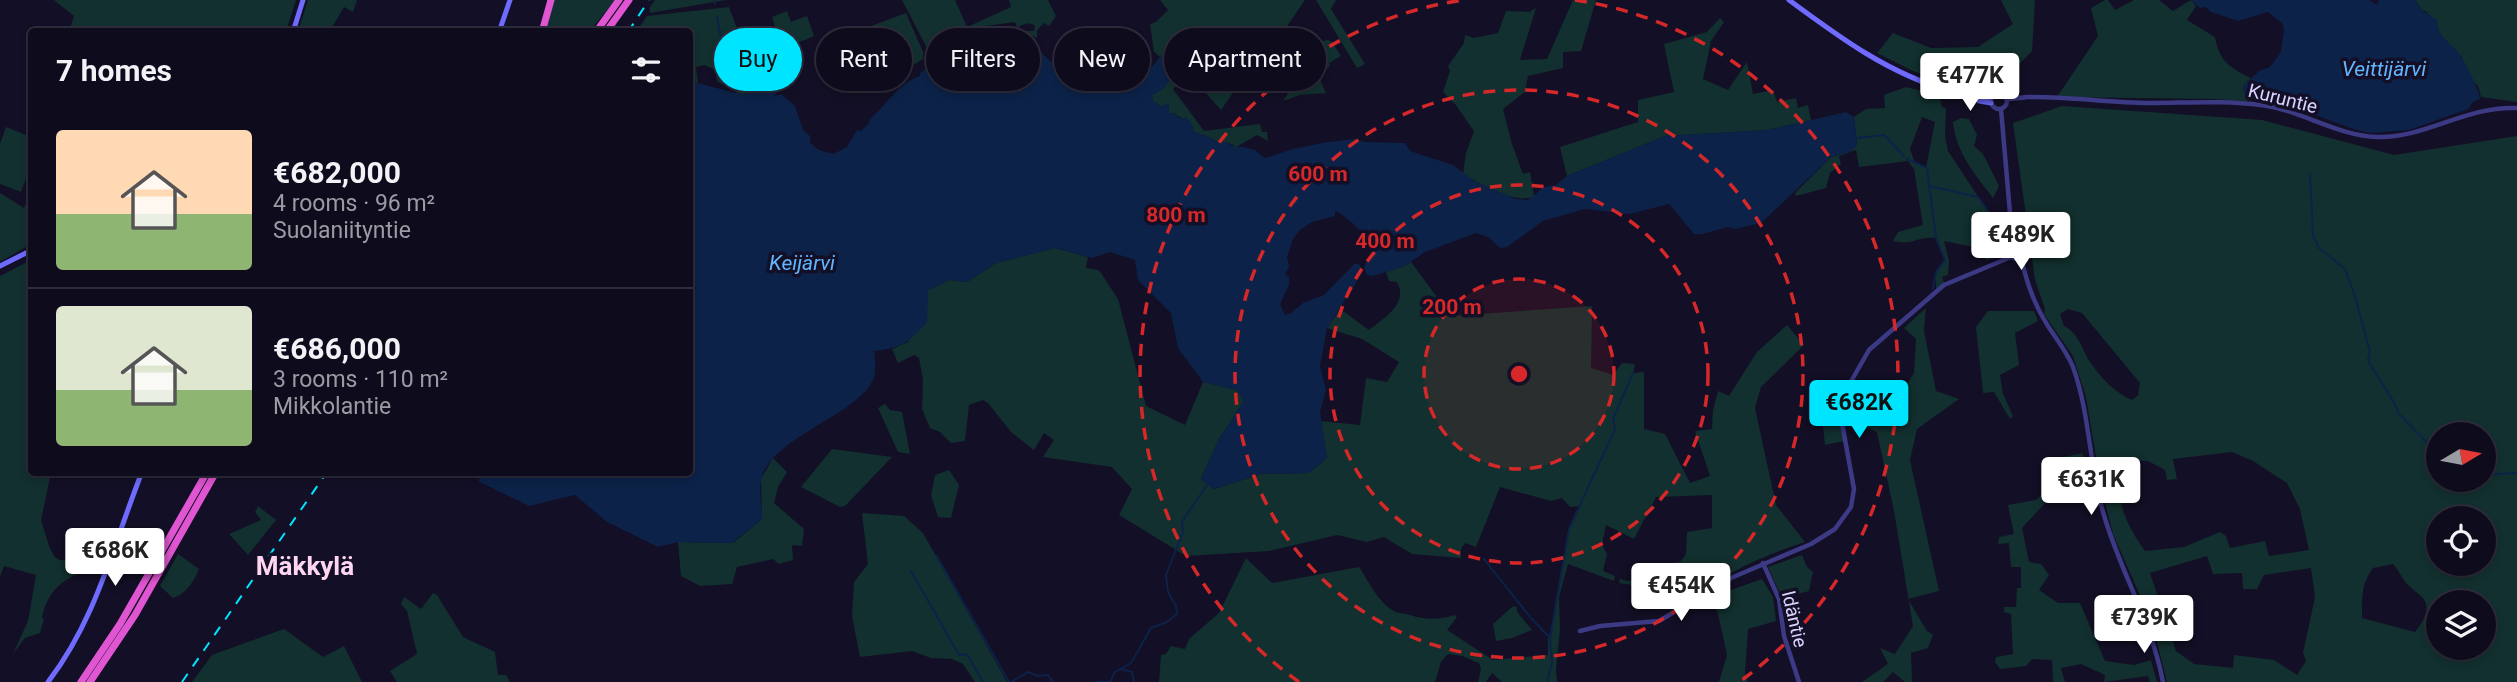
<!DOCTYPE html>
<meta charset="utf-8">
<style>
:root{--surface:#0e0b1c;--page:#171425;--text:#f1f3f6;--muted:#9b9ba3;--line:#2e2b3b;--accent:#00e5ff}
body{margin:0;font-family:Roboto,sans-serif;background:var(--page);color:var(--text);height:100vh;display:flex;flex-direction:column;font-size:26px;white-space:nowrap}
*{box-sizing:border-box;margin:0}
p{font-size:23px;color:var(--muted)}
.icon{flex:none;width:38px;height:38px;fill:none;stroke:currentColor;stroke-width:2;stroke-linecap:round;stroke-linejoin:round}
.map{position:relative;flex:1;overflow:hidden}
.sheet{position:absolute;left:28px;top:28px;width:665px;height:448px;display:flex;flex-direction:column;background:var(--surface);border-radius:7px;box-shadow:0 4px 10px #0003,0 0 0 2px var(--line)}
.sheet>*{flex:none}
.top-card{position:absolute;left:714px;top:28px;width:665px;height:63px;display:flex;gap:14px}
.needle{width:46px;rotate:80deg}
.buttons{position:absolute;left:2426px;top:422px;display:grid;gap:14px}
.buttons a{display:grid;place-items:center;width:70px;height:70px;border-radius:50%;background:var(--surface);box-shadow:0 4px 10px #0003,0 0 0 2px var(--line);font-size:35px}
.price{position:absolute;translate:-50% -60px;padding:0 16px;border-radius:7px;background:#fff;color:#222;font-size:23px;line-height:46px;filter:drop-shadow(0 2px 4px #0008)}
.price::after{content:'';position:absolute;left:50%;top:42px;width:21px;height:16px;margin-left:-10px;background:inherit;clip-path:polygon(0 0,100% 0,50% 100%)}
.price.on{background:var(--accent);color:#111}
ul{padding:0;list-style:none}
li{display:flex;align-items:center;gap:21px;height:175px;padding:0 28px}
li+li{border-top:2px solid var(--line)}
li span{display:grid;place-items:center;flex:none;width:196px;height:140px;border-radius:7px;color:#555}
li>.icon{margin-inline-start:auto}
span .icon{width:84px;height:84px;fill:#fffc;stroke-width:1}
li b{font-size:30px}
h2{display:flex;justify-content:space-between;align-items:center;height:84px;padding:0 28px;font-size:30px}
.chip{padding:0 24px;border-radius:32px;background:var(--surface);box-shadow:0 4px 10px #0003,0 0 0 2px var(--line);font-size:24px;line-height:63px}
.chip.on{background:var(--accent);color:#111}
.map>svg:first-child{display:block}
.green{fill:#12302f;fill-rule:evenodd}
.water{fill:#0c2248}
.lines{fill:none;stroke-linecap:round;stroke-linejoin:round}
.stream{stroke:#0c2248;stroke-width:2}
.tertiary{stroke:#3d3a85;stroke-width:4.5}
.secondary{stroke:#6f6bff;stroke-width:5}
.trunk{stroke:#e055d1;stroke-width:7}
.rail{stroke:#00e5ff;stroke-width:2;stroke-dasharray:10 9;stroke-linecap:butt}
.ring{fill:none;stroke:#d62828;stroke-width:3.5;stroke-dasharray:12 9}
.labels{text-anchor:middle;stroke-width:7;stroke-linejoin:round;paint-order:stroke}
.street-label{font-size:19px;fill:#d9d4ff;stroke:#130f26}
.water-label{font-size:21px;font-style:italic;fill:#62b6ff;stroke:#130f26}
.district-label{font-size:26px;font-weight:bold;fill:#ffd6f0;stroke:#130f26}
.centre{fill:#d62828;stroke:#130f26;stroke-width:3.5}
.ring-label{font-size:21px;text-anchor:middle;font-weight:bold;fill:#d62828;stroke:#130f26;stroke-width:7;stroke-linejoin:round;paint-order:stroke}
</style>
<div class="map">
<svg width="2517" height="682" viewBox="0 0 2517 682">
<rect width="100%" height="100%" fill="#130f26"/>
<path class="green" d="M54,0H296L286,31L69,32L74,16Z
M308,0H357L353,12L344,7L330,31H298Z
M554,0H615L590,31L546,32Z
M655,0H726L650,13V7Z
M902,0H955L967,27L1011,7L1009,0H1048L1056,16L1049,26L1044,23L1037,30V38L1023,31H1034L1035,26C1030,21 1023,24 1017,28L1015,22L986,26L985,40L964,46L955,55L951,53L946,44L927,48Z
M1160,0H1305L1272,48L1250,68L1221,110L1190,75L1176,66L1172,69L1186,78L1173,89L1204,131L1260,124L1262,132H1267L1268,141L1257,135L1238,146L1235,151L1234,145L1225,142H1217C1210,136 1201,135 1193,131L1192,125L1173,113H1169L1167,109L1152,101L1148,72L1160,57L1154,52L1150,24L1156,22L1168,10Z
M1316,0H1336L1331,9L1365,64L1357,68Z
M1573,0H1596L1581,51L1563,52V68L1528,76L1525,92L1503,109L1511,141L1523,174L1530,172L1534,196C1519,206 1478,183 1463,174L1466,153L1474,131L1455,104L1443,92L1450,71L1448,66L1464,43L1465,35L1474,38L1498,33L1506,11L1529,12L1536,8L1520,60L1547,59Z
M2001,0H2035L2032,51L2004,80L1962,88L1913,71L1877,53L1893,33L1931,48L1978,47L2013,24Z
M2105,0H2108L2115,10L2134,0H2159L2173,11L2191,0L2196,6L2187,20L2215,37C2219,61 2230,68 2251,78L2243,86L2244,93L2249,99L2247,101L2212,99L2057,97L2098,36L2091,8Z
M2415,0H2517V102L2481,97L2478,86L2470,78L2462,57L2446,43L2427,12L2422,10Z
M729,7L745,50L748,52L753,47L778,37L772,17L787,11L791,22L807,16L814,36L784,49L790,68L762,81L744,95L736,94L737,89L717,82L715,70L705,65L696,67L698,83L690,84V32H636L647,16Z
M906,13L923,52V59L901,73L871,26Z
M1720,18L1724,22L1711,41L1703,79L1728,90L1747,62L1753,94L1773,90L1777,102L1796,98L1798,108L1808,105L1811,120L1768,130L1665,136L1567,176L1560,147L1638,122V100L1674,92L1664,44L1707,32Z
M1328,40L1332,42L1341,56L1329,63L1330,66L1321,74V82L1326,93L1300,95L1283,101L1322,41Z
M1906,87L1939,95L1942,107L1946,108L1945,136L1948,151L2000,230L2002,251L1995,257L1985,261L1988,254L1974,247L1944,241L1949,261L1948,275L1942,277L1944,283L1936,289V272L1945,260L1936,238C1916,236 1914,246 1893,241L1898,232L1923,225L1914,169L1908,161L1859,167L1856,150L1839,156L1841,164L1830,173L1826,188L1796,196L1795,193L1831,157L1851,151L1857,145L1854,117L1866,109L1885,108L1884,95ZM1922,117L1935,122L1926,167L1915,163L1910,149Z
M2062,106L2262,120L2394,155L2517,136V682H2167L2152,623L2113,534L2101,487L2105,485L2120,486C2119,511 2131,531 2145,551L2184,547L2220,532L2226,536L2230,548L2265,541L2269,556L2309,550L2300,509L2287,483L2253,461L2232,452L2173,459L2177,479L2167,480L2165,470L2148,461L2106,460L2105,476L2099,475L2086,397L2073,356L2044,314L2045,309L2035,280L2013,123ZM2068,309L2082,313L2140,383L2138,395L2132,400C2115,393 2101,378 2090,362C2082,350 2079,333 2064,326L2060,314ZM2438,434H2483V480H2438ZM2438,518H2483V564H2438ZM2207,556L2213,574L2242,573L2243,589H2257L2264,575L2311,568L2315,597L2303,653L2306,661L2297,675L2274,660L2234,655L2233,668L2194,664L2176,651L2150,573ZM2393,564C2400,571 2402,580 2409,586C2413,590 2418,593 2422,597C2433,609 2422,622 2415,632L2362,618C2362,598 2361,584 2373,568ZM2438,602H2483V648H2438Z
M1961,118L1969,119L1977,135L1974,146L1983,154L1999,186L1993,198C1976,176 1955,151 1953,122Z
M6,127L31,137V165L21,192L0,184V144Z
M31,191V244L0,262V193L24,208Z
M1055,248L1088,257L1086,268L1099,270L1118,299L1146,406L1185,425L1203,382L1237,390L1244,401L1219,439L1201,479L1214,489L1261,474L1309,473L1327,458L1321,421L1360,425L1366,378L1387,382L1399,362L1362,339L1327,328L1340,309L1369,330C1384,318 1409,304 1397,282L1389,281L1386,272L1405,266L1411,262L1451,316L1592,306L1591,368L1613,375L1622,363L1635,364L1633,373L1644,372V429L1665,434L1690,483L1710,476L1695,431L1712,429L1713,410L1718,391L1729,396L1757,352L1787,325L1804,345L1761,387L1755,408L1776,505L1805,542C1781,550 1756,559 1733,572C1720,579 1710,590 1696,595L1688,584L1683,587L1681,582L1669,591L1660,577L1648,580L1652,594L1634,599L1632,585L1619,583L1620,579L1627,581L1665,574L1672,563L1680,562L1686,554L1687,532L1712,528V495L1656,497L1634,539L1606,525L1602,545L1607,554L1603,571L1615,576L1614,581L1568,564L1559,597L1560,630L1556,669L1557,682H1502L1492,673L1486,682H1478L1481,669L1479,663L1462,656L1448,654L1441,662L1435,682H1159L1161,655L1166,654L1171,646L1185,649L1189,639L1219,613L1246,558L1272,583L1359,567C1369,582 1378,602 1394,611C1399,614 1405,613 1410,615C1425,620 1440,620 1454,615L1457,617L1447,630L1493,660L1548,655V637H1551L1569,529L1579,506L1570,507L1562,498L1551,501L1500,487L1476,547L1465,543L1461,549V558L1412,554L1384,537L1367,542L1337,535L1269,551L1186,556L1119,515L1132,489L1112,467L1043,457L1054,440L1044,433L1034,450L1011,432L988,403L983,400L969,405L965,441L951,443L940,432L930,428L922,409L923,380L919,358L914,355L898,363L892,349L908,342L928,290L949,280L967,282L996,263Z
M31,260L32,472L51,473L41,520L49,546L54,556L59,560H79L78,574C58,582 46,596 42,618L44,619L40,633L25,638L13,654L28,621L36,575L4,566L0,577V276Z
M1926,308L1924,331L1936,391L1959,399L1917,429L1910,460L1939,591L1908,599L1927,631L1933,635L1928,648L1911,653L1912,682H1905L1893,672L1883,682H1862L1888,664L1880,648L1895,654L1913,626L1894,511L1877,432L1848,420L1847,415H1852L1860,395L1888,405L1881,425L1887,426L1895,404L1914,373L1916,339L1904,328Z
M1988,311H2034L2038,321L2015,333L2019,365L2000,375L2003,394L2013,416L2010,419L1994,392L1983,393L1976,327Z
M885,404L890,410L902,412L910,454L898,452L878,408Z
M1838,411L1844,441L1825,445L1822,416Z
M832,449L892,457L845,506L840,507L801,487Z
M2083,453L2085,487L2074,472L2022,528L2029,562L2041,564L2049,575L2039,590L2058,603H2080L2105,661L2134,665L2151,660L2157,682H2150L2148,676L2104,682L2105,675L2081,664L2061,668L2065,682H2053L2052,660L2032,659L2026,666L2000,669L1995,662L1996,657L2013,654L2011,614L2004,612V607H2016L2017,588H2021V567H2011L2009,543L1998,544L1999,537L2014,534L2008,505L2036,500L2048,488L2063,457Z
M773,458L787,472L778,487L774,503L804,529L802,546L792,545L793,560L779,564L773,559L737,567L732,584L700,586L681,576L678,542L733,543L762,519L761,479Z
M949,470L959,485L951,518L938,517L931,495L935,475Z
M258,506L276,520L248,555L229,534L261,520L255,512Z
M862,513L904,516L923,533L1007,682H975L963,664L952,659L931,658L912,651L860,657L852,616L854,582L868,564Z
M178,554L199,569C195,580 185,595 173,598L160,586Z
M1802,555L1807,567L1813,572L1809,591L1782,598L1768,567Z
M1762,579L1773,597L1776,621L1748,629L1745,673L1748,682H1719L1727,655L1718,614L1711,597Z
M433,593L437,595L463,637L495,652L498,675H506L510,682H397L390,671L417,654L407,611L401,604L404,597L421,609Z
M1516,606L1518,613L1532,630L1512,638L1496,641L1493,624L1512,607Z
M284,629L323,657L344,646L362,682H192L212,655Z"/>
<path class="water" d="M2191,0H2369L2377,5L2379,0H2415L2422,10L2437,20C2437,38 2451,42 2460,55C2465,62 2480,91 2480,99L2473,102L2468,109L2409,130L2370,133L2353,129L2310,113L2303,109L2261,99H2249L2244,93L2243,86L2259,71L2270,67L2281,52L2284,28L2282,23L2268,12L2238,21L2211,12L2206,7L2200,8Z
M998,27L1008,29L1025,38L1055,65L1117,77L1148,72L1167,49L1203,27L1211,36H1225L1233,46L1251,34L1262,46L1244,73L1236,75L1207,72L1188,55L1172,69V78L1163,89L1153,95V101L1163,107L1166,103L1169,104V113H1173L1181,119L1186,117L1192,125L1193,131C1201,135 1210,136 1217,142H1225L1234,146L1235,151L1238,146L1255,150L1265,158L1293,149L1328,142L1355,139L1365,142L1405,143L1410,151L1453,165L1474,181L1516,199L1528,200L1544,187L1556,185L1567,176L1665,136L1768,130L1846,112L1854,117L1857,145L1851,151L1831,157L1761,223L1735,229L1727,227L1703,234H1694L1669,204L1630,214L1585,209L1543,221L1507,247L1500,248L1488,237L1476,233L1425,252L1405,266L1373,276L1367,275L1364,267L1374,247C1368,237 1346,215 1335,211V216L1312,222L1300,230L1293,239L1287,257L1289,267L1285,274L1289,277V285L1280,304L1285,315L1291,313L1303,303L1324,295L1355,263L1360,265L1362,273L1327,328L1320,366L1326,390L1320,412L1327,458L1309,473L1260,474L1214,489L1201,479L1219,439L1244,401L1236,390L1203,382L1178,348L1171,313L1138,280L1135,260L1110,252L1092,258L1055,248L996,263L967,282L949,280L928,290L927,322C909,342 902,348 874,351C875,358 877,374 872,382C852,418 769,438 761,481C759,493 762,507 762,519L732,543L678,542L658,547L607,522L575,495L529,506L478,481L483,472H690V84L697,83L744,95L762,81L776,91L775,96L781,94L795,106L803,130L810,136V143L819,150L833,154L847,147L857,130L861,131L870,122L869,120C886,106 898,83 920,76V73L936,61L937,58L951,53L955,55L975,39L985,40L988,32Z"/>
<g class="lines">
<path class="stream" d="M714,0L715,4
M717,17L722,43
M722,46L723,51
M723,54L728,66L757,63L755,86
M1857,138L1884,135L1904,156
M1907,159L1927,168L1936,238L1945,260L1936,272L1933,289
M2310,174L2313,236L2319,248L2345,269L2355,296L2370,352L2368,359L2370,364L2395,404L2399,414L2438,454
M1929,186L1978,197L2001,229L2006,248
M2483,475L2517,473
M936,555L1009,682
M1484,559L1530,617L1550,638
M911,571L959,655L967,654L983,682
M1550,638L1569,529L1615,429L1613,419L1633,373
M1120,669L1132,672L1134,682
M1011,682L1028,672L1038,676L1048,675L1053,682
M1096,682H1110L1115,672L1131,663L1151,628L1167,622L1177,614L1176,606L1168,592L1166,575L1183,532L1182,523L1185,517L1208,484
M1547,682L1552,663L1550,640"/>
<path class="tertiary" d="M1991 101a8 8 0 1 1 16 0a8 8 0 1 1-16 0Z
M2006,99C2013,99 2020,98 2027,97C2068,96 2109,103 2149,103C2186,103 2224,100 2261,105C2301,110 2337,136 2378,137C2426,138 2465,106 2517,108
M2001,109L2013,248
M2010 253a6 6 0 1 1 12 0a6 6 0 1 1-12 0Z
M2021,257C2026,281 2035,306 2048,326C2057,340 2067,352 2073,367C2090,414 2089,465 2103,512C2120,572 2151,619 2163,682
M1763,563L1779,599L1784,636L1799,682
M1580,631L1600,626L1659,621L1731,578L1811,544L1835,529L1851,507L1854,489L1840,412L1849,385L1869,350L1944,285L2011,257"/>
<path class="secondary" d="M1789,0C1839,37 1889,74 1950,91C1964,95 1977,100 1992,97
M293,32L303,0
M499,32L510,0
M1979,101L1991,103
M0,266L32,250
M48,682C97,618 113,545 142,472"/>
<path class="trunk" d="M542,32L551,0
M596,32L619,0
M606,32L629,0
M81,682L120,624L207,472
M90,682L135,615L216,472"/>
<path class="rail" d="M628,32L649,0
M182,682L327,472"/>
</g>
<circle cx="1519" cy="374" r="95" fill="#d62828" fill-opacity=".12"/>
<g class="ring">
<circle cx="1519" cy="374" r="95"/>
<circle cx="1519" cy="374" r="189"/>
<circle cx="1519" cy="374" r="284"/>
<path d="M1299 682A378 378 0 0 1 1463 0M1575 0A378 378 0 0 1 1739 682"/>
</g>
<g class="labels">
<g class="street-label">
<text transform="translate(2283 98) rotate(14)" y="7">Kuruntie</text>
<text transform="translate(1795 619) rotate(77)" y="7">Idäntie</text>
</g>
<g class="water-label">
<text x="2384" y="76">Veittijärvi</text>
<text x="802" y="270">Keijärvi</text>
</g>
<g class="district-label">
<text x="305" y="575">Mäkkylä</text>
</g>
</g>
<circle cx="1519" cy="374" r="10" class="centre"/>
<g class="ring-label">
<text x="1318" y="181">600 m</text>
<text x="1176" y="222">800 m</text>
<text x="1385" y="248">400 m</text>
<text x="1452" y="314">200 m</text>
</g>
</svg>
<div class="buttons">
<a><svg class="needle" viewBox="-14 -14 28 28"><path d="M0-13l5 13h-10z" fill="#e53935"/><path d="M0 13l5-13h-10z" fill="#9b9ba3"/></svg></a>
<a><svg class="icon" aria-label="locate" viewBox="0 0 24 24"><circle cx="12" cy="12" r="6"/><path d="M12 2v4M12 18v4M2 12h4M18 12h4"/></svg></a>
<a><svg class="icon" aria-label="layers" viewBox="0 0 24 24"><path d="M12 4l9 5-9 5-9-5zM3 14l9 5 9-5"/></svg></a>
</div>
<b class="price" style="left:1970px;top:113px">€477K</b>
<b class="price" style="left:2021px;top:272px">€489K</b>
<b class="price on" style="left:1859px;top:440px">€682K</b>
<b class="price" style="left:2091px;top:517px">€631K</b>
<b class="price" style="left:115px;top:588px">€686K</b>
<b class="price" style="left:1681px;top:623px">€454K</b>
<b class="price" style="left:2144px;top:655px">€739K</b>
<div class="top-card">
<a class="chip on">Buy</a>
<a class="chip">Rent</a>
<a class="chip">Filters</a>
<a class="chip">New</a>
<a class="chip">Apartment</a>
</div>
<section class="sheet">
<h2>7 homes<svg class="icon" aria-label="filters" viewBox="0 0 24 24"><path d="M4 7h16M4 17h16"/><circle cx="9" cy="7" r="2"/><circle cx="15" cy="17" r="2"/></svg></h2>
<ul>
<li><span style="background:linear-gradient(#ffd9b3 60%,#8fb573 0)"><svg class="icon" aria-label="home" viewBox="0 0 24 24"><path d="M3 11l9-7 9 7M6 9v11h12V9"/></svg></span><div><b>€682,000</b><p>4 rooms · 96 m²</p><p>Suolaniityntie</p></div></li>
<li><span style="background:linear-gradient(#dfe7d0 60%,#8fb573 0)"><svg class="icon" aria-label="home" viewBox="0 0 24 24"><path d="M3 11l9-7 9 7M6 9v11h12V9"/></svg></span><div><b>€686,000</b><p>3 rooms · 110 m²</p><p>Mikkolantie</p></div></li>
</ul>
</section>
</div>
